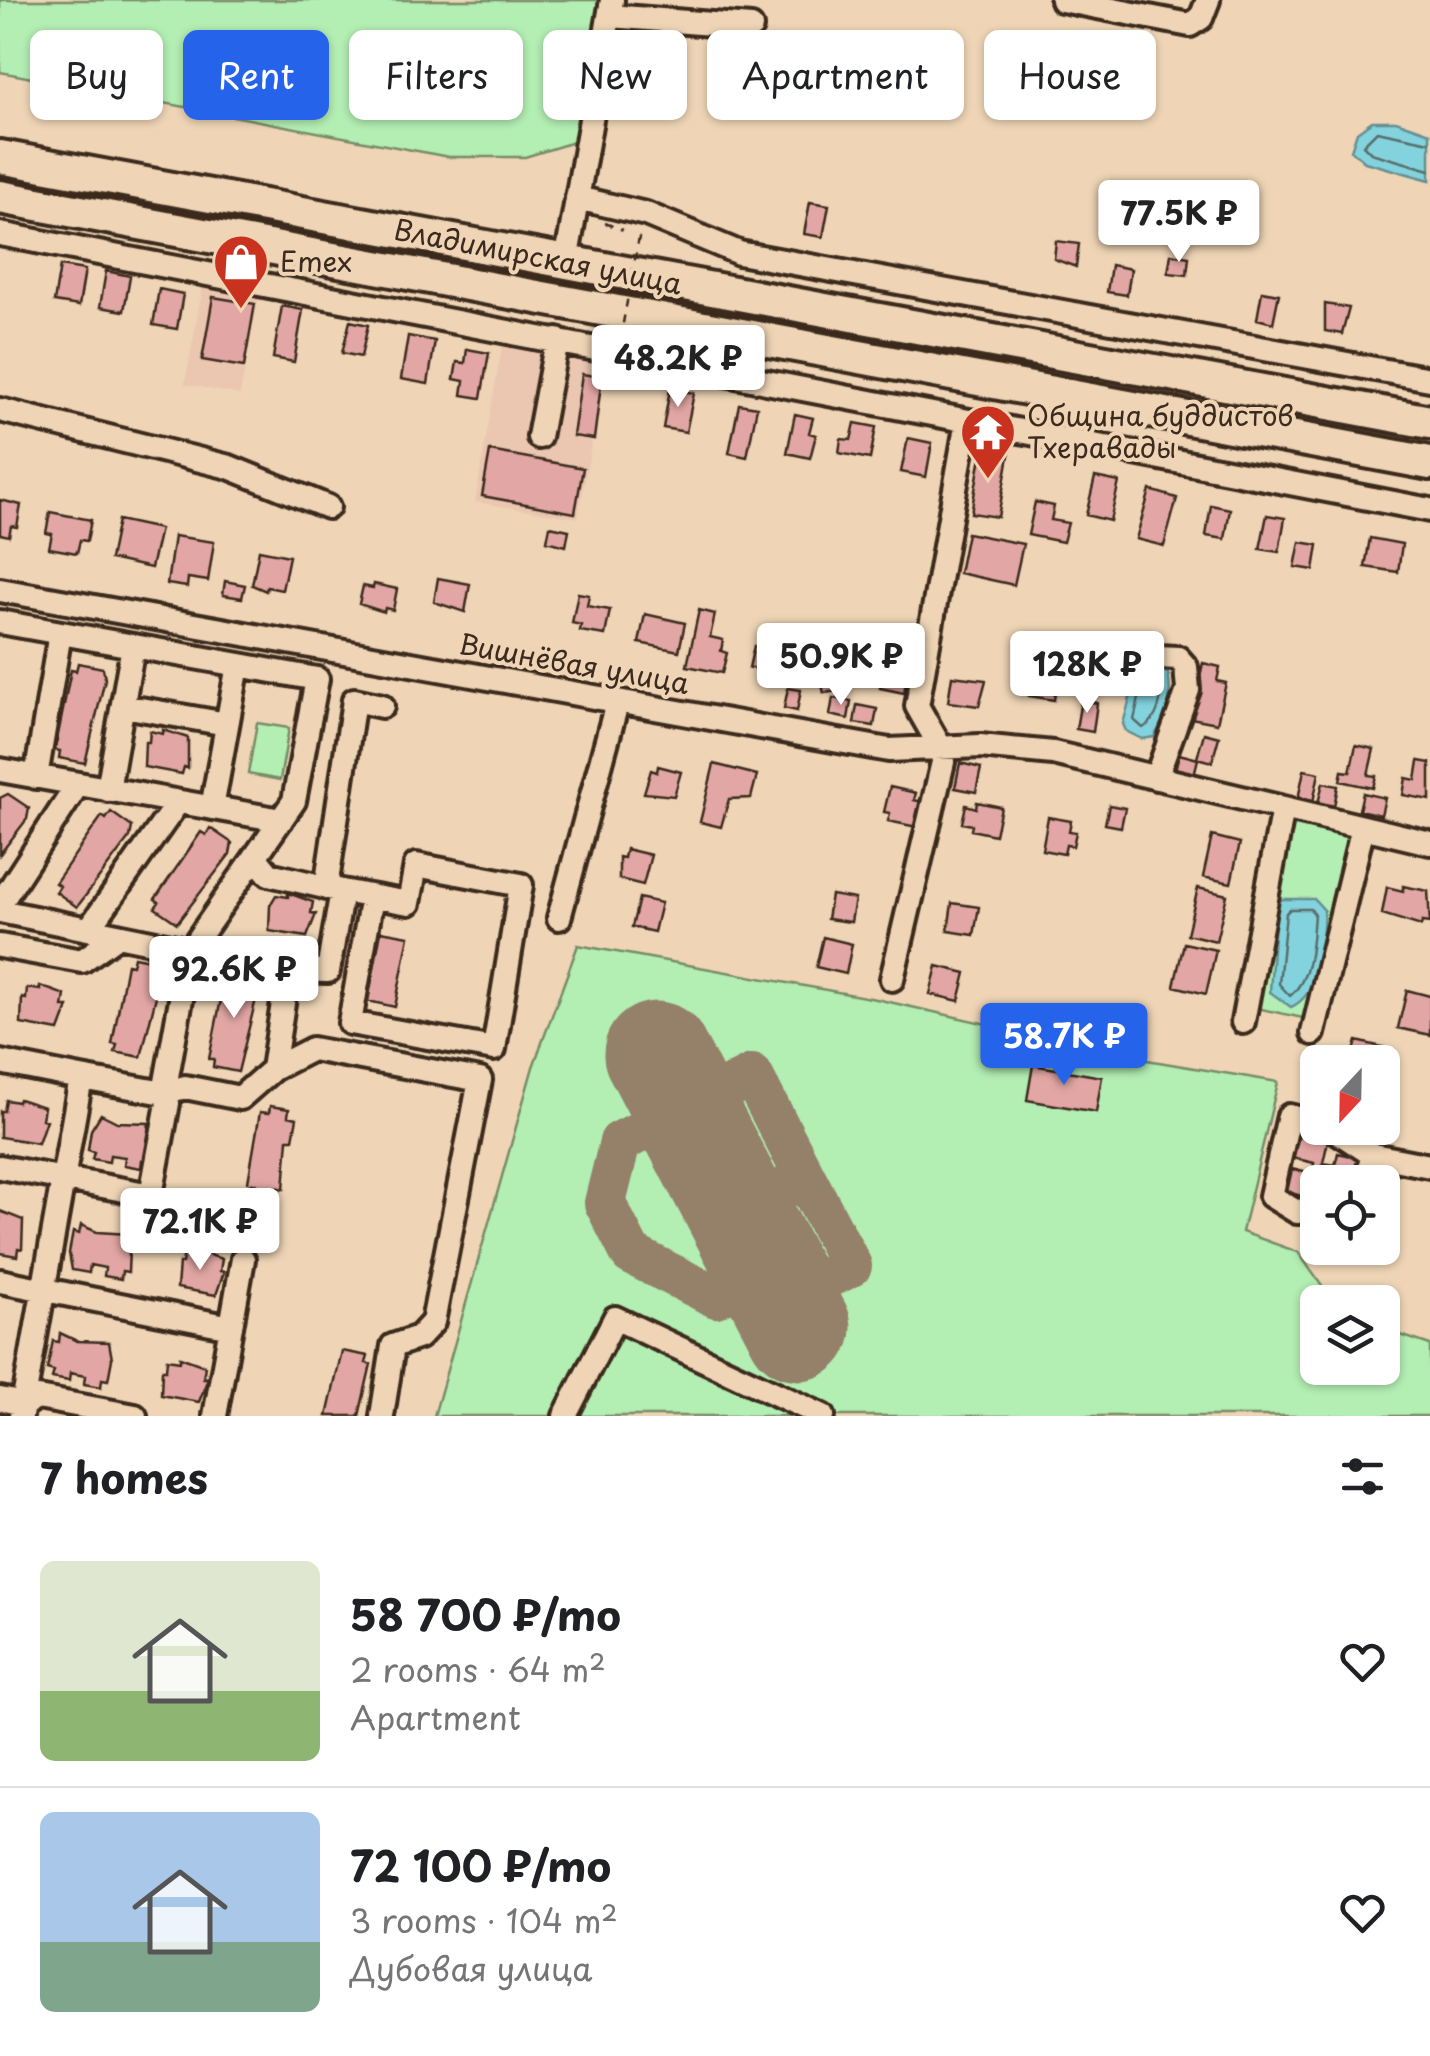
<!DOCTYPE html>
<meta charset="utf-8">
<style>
:root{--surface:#fff;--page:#f6f6f6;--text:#202124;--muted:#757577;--line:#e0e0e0;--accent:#2563eb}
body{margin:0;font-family:"Playpen Sans",sans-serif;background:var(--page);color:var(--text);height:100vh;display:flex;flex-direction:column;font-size:38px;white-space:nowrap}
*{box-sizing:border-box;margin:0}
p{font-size:32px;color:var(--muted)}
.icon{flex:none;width:55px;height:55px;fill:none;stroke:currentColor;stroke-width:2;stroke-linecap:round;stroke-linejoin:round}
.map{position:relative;height:1416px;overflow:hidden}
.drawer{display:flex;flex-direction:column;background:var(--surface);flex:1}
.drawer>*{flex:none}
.banner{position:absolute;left:30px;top:30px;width:1370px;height:90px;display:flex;gap:20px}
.needle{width:65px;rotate:202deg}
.controls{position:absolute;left:1300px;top:1045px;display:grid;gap:20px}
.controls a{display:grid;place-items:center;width:100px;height:100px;border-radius:15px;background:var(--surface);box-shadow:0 2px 8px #0004;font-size:50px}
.price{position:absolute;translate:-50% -85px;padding:0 22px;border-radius:10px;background:#fff;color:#222;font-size:32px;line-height:65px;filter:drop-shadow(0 2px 5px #0008)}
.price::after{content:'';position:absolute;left:50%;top:60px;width:30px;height:22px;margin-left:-15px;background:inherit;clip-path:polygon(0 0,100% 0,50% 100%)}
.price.selected{background:var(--accent);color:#fff}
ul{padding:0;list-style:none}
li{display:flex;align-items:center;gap:30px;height:250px;padding:0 40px}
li+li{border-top:2px solid var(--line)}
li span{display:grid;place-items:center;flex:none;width:280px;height:200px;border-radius:15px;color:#555}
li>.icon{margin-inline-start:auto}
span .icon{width:120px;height:120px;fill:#fffc;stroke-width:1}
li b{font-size:42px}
h2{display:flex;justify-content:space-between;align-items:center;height:120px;padding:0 40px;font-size:42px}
.tag{padding:0 35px;border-radius:15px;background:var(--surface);box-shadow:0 2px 8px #0004;font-size:35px;line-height:90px}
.tag.selected{background:var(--accent);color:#fff}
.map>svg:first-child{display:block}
.built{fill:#ebc7b1}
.green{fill:#b3eeb3;stroke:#778c68;stroke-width:2.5}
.water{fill:#83d3de;stroke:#668f91;stroke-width:2.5}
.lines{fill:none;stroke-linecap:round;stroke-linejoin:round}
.shore{stroke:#586e6b;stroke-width:2.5}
.taxiway{stroke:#95806a;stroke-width:42}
.runway{stroke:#95806a;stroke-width:105}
.building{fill:#e2a7a4;stroke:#3b2a1e;stroke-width:2.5}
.minor-casing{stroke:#3b2a1e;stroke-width:30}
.highway-casing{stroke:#3b2a1e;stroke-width:40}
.path{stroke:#3b2a1e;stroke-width:2.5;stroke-dasharray:8 8;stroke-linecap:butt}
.minor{stroke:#efd5b6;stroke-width:22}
.highway{stroke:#efd5b6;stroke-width:32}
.path-bridge{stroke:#3b2a1e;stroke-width:2.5;stroke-dasharray:8 8;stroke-linecap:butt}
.labels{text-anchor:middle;stroke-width:8;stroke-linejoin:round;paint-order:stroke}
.street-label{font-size:28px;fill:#3b2a1e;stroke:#efd5b6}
.poi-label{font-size:28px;fill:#3b2a1e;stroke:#efd5b6;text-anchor:start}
</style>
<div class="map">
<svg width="1430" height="1416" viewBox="0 0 1430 1416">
<rect width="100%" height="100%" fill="#efd5b6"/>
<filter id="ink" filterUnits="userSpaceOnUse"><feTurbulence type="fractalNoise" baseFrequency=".01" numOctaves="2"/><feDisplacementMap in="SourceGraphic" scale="20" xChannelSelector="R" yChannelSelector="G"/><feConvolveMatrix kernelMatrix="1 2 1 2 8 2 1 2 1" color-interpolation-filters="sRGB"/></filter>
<g filter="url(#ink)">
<path class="built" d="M204,280L260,291L240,395L185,384Z
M503,340L607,359L578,518L475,502Z"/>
<path class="green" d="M0,0H603L577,141L525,157H449L0,72Z
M257,723L289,728L280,780L248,774Z
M1285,819L1354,836L1312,1020L1252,1007Z
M578,945L876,999L1147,1060L1278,1082L1242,1232L1298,1252L1333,1302H1318V1368H1382L1383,1329L1430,1345V1416H434L533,1067Z"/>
<path class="water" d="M1372,121H1396L1430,133V180L1365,162L1351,150L1357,132Z
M1148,667L1168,673C1173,698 1167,716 1154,737L1142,739L1126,731L1123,724L1138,669Z
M1283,899H1314L1324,910C1322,939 1323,993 1291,1007L1270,992L1276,903Z"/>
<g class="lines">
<path class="shore" d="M1430,142L1377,131L1363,145L1371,153L1430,170
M1148,677L1159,681C1164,697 1158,720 1143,728L1134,720L1143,681Z
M1290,909H1310L1314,913C1312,940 1312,978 1290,996L1279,984L1286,913Z"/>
<path class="taxiway" d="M738,1211L805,1178
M769,1271L716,1297L631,1254L605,1203L620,1142L752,1075L851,1266L784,1300"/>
<path class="runway" d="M656,1054L799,1328"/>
</g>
<path class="building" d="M1100,59L1120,62L1115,99L1095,96Z
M810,202L829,205L823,237L804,234Z
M1056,241L1079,244L1076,267L1054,259Z
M1171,254L1189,257L1187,275L1168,273Z
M1111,265L1131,269L1127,295L1107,292Z
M60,266L85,270L79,306L54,302Z
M106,271L130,276L124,311L100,307Z
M159,289L183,294L177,329L153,325Z
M1262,291L1279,294L1273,323L1257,319Z
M213,297L255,304L244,367L202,360Z
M1325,304L1349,308L1342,334L1325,331Z
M282,306L303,310L294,362L273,358Z
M350,321L368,325L361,357L342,353Z
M408,336L435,341L428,384L401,379Z
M467,349L489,353L481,398L462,395L464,381L454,379L457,362L465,363Z
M582,374L602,377L594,439L573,436Z
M670,389L694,393L686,432L663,428Z
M739,404L757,407L747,457L729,453Z
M795,414L813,418L809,433L816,435L810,458L787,453Z
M855,423L876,427L870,459L839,453L841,439L851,440Z
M908,438L932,443L926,477L901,472Z
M983,445L1010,450L998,517L971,513Z
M490,451L583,468L575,513L482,496Z
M1095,477L1119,482L1110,521L1086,515Z
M1150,490L1177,498L1164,546L1136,539Z
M0,500L21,505L17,527L11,526L9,536L0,534Z
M1035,502L1054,506L1051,520L1068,523L1063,542L1028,535Z
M1211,505L1230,509L1225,539L1206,536Z
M50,512L91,520L87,541L80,540L77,553L49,548L52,534L46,533Z
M1267,515L1285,518L1279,552L1260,549Z
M118,520L160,529L151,568L110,559Z
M550,526L569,530L566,546L547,541Z
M967,533L1023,544L1014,585L959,573Z
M174,536L214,542L208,581L188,578L187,587L167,584Z
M1370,538L1402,544L1398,572L1365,567Z
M1300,542L1318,545L1314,570L1295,567Z
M259,550L289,556L282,590L267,587L266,591L252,585Z
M438,578L470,584L465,612L434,602Z
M225,581L245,585L242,598L223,595Z
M374,584L397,589L393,610L385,608L384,612L359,604L363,586L373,588Z
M578,593L589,595L587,606L610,610L605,635L580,631L581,625L572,623Z
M699,610L715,614L710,637L723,640L721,651L727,653L722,673L687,666Z
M645,614L685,623L679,651L639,643Z
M766,636L792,641L789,657L781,656L778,668H749L754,646L763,648Z
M886,653L910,658L904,693L880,688Z
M1097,653L1121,658L1122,681L1116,685L1092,680Z
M1035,662L1069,668L1065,689L1056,688L1054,700L1029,696Z
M78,663L103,668L105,679L85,763L59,758L60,751L55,750L71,670L76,671Z
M1203,663L1220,667L1217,681L1226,683L1217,723L1191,718Z
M819,664L849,670L845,690L824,693L822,685L815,684Z
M952,676L986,680L979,706L948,702Z
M788,688L801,690L797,711L784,708Z
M833,698L851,701L848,719L830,715Z
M1081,700L1097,703L1093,732L1076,729Z
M857,705L877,709L874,726L854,723Z
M163,730L188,738V768L184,767L182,774L144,767L145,742H149L150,731L163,734Z
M1204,733L1219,737L1212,762L1197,758Z
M1356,745L1374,749L1368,775L1376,776L1373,788L1340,781L1342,771L1350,772Z
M1179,754L1198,759L1194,775L1175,770Z
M1419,761L1430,763V800L1403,795L1406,778L1416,780Z
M960,763L981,768L976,792L955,788Z
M714,764L757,775L751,798L729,799L721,827L700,822Z
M658,766L681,772L674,796L644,793L651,770L657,772Z
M1304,770L1319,773L1313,802L1298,799Z
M1323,783L1338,786L1334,806L1318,803Z
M890,787L916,793L914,800L923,802L917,827L888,821L890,813L884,812Z
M1363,793L1385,798L1381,815L1359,810Z
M8,794L29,808L27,819L0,854V798Z
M977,802L1001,807L995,835L971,830L972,825L962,823L966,805L976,808Z
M1109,805L1125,808L1121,827L1105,824Z
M111,812L132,827L130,837L77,907L56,892L60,886L55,883L102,816L106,819Z
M1048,817L1071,821L1069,831L1076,832L1073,846L1066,845L1064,854L1042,850Z
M210,828L232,843L230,854L177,923L155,908L159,902L155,899L201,832L206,835Z
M1212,836L1240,843L1231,883L1203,877Z
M626,849L651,855L643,885L619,879V857L624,858Z
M1403,886L1428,891L1430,923L1422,922L1421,926L1382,914L1387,887L1403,891Z
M1198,888L1227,895L1216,941L1187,934Z
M288,893L313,902L311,913L316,914L307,937L269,931L270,905L276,895L288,897Z
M831,895L855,899L851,922L827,919Z
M639,898L661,903L654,932L632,927Z
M952,903L979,907L974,935L948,931Z
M381,931L409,936L395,1007L368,1001Z
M823,937L852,944L846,974L816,967Z
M1184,943L1216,950L1206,994L1174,986Z
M134,957L160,962L162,972L141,1057L115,1052L117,1045L112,1044L127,964L132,965Z
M937,966L966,973L959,1001L930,994Z
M232,972L257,977L259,987L238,1072L213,1067L214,1059H209L225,979L230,980Z
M40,986L65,995L63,1007H68L59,1031L21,1024L22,998L26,999L27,988L40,990Z
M1407,990L1430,996V1035L1398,1028Z
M1357,1041L1394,1050L1385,1090L1382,1062H1351Z
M1033,1065L1102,1077L1096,1112L1027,1100Z
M19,1099L44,1107L42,1119L46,1120L38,1143L0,1137V1111H4L6,1100L18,1102Z
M270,1106L289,1109L288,1116L297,1118L293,1139H288L284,1189L276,1187L275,1196L254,1192L256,1184L248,1182L260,1112L269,1113Z
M101,1114L117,1122L149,1123L148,1131L153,1132L148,1161L142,1160L141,1168L124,1165L125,1157L110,1155L109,1162L92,1159L94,1152L88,1150L91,1130Z
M1300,1129L1329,1136L1323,1163L1335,1165L1338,1153L1360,1158L1355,1181L1335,1177L1334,1182H1318L1312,1184L1309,1198L1287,1192L1292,1169L1312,1174L1314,1163L1293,1158Z
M0,1211L23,1220L22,1249L18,1248L17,1256L0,1253Z
M81,1225L97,1232L129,1234L128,1241L134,1242L129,1250L128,1272L122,1271L121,1279L104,1276L105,1268L90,1265L89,1273L72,1270L69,1253L73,1232L79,1234Z
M197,1251L222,1259L220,1271L224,1272L216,1295L177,1288L179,1263H182L184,1253L196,1255Z
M60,1333L77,1341L109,1342L112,1359L108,1380L102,1379L101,1387L84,1384L85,1376L70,1373L69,1381L52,1378L54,1371L47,1369L53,1341L59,1342Z
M342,1351L368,1356L366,1363L371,1364L359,1416H327Z
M180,1357L205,1366L203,1378H208L199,1402L161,1395L162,1370H166L167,1359L180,1361Z"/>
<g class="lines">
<g class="minor-casing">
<path id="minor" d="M1062,0L1190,25L1201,18L1208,0
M610,16L751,27
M577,198L646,214L739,253L1430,379
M0,234L1430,510
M566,262L612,0
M0,410L229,467L328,507
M539,437L557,340
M0,590L889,750L980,746L1053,753L1430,843
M0,622L317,679L294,801L190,950L164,1093L81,1078
M1137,656L1178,658L1186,667L1188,690L1156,778
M123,706L227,724
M0,770L281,820
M36,777L60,633
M108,790L133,646
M212,808L238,665
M326,888L354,700L382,706
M342,891L409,903L416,865L521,885L494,1049L350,1023L372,897
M0,904L78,784
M0,911L288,970L328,971L342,891L269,874L255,857
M559,918L617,703
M89,929L178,802
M0,946L82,961L118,935
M892,979L943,762L942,750L917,706L967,421
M1243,1022L1283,808
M1313,1033L1363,827
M0,1062L81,1078L21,1416
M273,1069L312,1049L480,1080L433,1322L419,1337L393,1346L382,1416
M1318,1123L1289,1116L1271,1196L1297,1212L1318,1205
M1332,1128L1373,1155L1430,1166
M0,1167L151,1195L168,1103L164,1093L185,1087L240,1098L273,1069L288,970
M1365,1182L1373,1155
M0,1281L231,1327
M0,1399L23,1404L38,1398L135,1416
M215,1416L243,1259
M565,1416L615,1318L823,1416"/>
</g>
<g class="highway-casing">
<path id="highway" d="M0,157L1430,422
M0,197L1430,463"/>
</g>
<path class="path" d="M605,223L623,230"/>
<use href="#minor" class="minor"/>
<use href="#highway" class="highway"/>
<path class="path-bridge" d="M620,339L640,232"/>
</g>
</g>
<defs>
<g id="shop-pin" transform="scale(2.875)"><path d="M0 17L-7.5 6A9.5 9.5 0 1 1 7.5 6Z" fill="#c8321e" stroke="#efd5b6"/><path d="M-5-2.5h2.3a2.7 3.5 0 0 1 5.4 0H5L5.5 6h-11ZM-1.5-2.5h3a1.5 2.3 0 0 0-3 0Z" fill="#fff"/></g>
<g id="temple-pin" transform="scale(2.875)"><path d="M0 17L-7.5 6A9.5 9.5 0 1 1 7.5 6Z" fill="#c8321e" stroke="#efd5b6"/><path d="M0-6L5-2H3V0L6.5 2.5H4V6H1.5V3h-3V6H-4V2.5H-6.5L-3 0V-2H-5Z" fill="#fff"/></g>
</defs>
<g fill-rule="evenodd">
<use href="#shop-pin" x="241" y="262"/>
<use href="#temple-pin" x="988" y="432"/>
</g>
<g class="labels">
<g class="street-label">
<text transform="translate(538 257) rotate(11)" y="10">Владимирская улица</text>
<text transform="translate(574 664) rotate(10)" y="10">Вишнёвая улица</text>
</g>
<g class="poi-label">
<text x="280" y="272">Emex</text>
<text x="1027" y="426">Община буддистов<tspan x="1027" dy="32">Тхеравады</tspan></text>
</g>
</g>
</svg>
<div class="controls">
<a><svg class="needle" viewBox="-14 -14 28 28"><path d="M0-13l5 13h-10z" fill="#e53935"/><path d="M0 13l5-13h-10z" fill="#757577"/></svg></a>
<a><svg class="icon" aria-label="locate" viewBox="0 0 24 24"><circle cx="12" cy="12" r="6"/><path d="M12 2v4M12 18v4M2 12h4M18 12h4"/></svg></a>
<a><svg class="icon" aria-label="layers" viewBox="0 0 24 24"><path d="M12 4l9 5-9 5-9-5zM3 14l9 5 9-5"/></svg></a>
</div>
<b class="price" style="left:1179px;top:265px">77.5K ₽</b>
<b class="price" style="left:678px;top:410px">48.2K ₽</b>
<b class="price" style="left:841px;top:708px">50.9K ₽</b>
<b class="price" style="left:1087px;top:716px">128K ₽</b>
<b class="price" style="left:234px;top:1021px">92.6K ₽</b>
<b class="price selected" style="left:1064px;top:1088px">58.7K ₽</b>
<b class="price" style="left:200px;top:1273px">72.1K ₽</b>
<div class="banner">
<a class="tag">Buy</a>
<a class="tag selected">Rent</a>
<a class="tag">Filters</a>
<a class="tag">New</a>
<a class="tag">Apartment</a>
<a class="tag">House</a>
</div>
</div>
<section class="drawer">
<h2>7 homes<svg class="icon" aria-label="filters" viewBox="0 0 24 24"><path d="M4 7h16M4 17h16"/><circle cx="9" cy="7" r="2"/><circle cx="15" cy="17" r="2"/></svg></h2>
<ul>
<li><span style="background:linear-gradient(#dfe7d0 65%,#8fb573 0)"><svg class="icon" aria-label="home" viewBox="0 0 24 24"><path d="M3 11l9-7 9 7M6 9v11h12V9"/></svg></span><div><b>58 700 ₽/mo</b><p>2 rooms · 64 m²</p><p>Apartment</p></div><svg class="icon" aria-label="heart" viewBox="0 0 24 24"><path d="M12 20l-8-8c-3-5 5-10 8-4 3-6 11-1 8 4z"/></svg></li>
<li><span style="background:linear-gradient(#a9c7e8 65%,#7fa58c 0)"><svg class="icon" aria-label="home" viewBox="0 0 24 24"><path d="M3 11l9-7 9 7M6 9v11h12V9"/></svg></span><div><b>72 100 ₽/mo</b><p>3 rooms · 104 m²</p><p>Дубовая улица</p></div><svg class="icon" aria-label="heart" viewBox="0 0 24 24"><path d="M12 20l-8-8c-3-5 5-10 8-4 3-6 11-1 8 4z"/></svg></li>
</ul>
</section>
